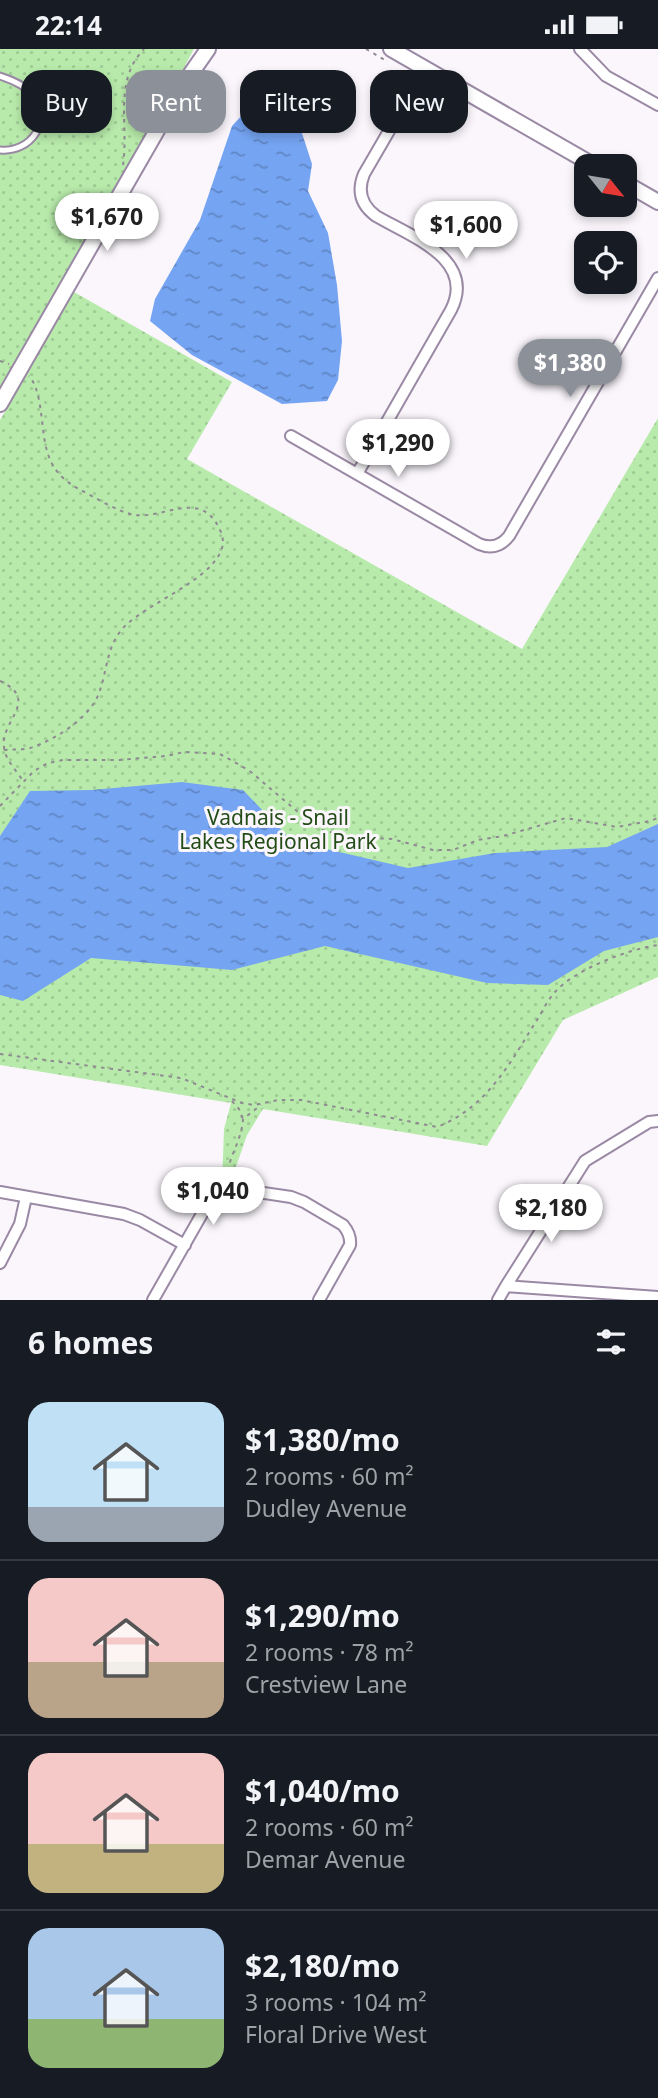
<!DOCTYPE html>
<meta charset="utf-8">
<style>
:root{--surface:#171b24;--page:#242831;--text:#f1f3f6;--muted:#9ea1a6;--line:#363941;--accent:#8c9099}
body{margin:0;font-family:"Noto Sans",sans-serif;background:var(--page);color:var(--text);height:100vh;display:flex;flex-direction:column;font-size:26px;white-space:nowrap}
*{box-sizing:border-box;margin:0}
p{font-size:23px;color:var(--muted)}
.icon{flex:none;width:38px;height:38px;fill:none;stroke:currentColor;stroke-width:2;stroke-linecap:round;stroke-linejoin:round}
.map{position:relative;height:1251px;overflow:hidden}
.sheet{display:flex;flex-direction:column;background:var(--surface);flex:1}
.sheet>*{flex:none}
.hud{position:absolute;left:21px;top:21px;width:616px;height:63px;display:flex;gap:14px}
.needle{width:46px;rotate:120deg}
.fabs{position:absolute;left:574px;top:105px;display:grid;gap:14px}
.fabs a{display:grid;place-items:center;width:63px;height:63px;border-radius:14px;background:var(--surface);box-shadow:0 4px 10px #0003;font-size:35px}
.price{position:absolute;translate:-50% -60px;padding:0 16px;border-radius:24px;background:#fff;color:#222;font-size:23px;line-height:46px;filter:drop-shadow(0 2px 4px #0008)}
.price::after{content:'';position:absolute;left:50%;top:42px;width:21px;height:16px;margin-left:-10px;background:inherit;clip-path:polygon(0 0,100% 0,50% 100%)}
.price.current{background:var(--accent);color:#fff}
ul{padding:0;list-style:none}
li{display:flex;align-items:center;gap:21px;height:175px;padding:0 28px}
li+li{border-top:2px solid var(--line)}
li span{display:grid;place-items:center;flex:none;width:196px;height:140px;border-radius:21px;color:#555}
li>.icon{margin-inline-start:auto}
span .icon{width:84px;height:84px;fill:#fffc;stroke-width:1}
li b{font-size:30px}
h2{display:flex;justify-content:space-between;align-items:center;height:84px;padding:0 28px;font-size:30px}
.chip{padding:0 24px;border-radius:21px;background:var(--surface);box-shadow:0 4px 10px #0003;font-size:24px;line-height:63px}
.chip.current{background:var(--accent);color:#fff}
.status{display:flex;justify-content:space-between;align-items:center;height:49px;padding:0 35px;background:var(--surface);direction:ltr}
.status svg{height:19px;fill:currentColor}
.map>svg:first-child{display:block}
.park{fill:url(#park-dots)}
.water{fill:url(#water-ripples)}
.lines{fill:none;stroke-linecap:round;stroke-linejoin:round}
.service-casing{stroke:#9a89a4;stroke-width:9}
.minor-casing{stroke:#9a89a4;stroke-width:14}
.tertiary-casing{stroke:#9a89a4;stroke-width:18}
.path{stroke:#8f8992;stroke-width:2;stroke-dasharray:3.5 5;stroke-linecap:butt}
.service{stroke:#fff;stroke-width:5}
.minor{stroke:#fff;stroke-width:10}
.tertiary{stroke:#fff;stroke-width:14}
.labels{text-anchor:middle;stroke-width:6;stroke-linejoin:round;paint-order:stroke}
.park-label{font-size:21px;fill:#234c17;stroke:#faf6fc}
</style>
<div class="status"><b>22:14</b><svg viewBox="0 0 49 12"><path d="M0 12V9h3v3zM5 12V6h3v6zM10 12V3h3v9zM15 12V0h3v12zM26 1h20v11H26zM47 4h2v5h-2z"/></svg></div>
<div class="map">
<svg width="658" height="1251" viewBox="0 0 658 1251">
<defs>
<pattern id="park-dots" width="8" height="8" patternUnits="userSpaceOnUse" patternTransform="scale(1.75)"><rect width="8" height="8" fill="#b8ebab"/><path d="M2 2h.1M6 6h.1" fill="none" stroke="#9eca94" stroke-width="1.8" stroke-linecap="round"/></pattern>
<pattern id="water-ripples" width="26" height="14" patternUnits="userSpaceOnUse" patternTransform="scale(1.75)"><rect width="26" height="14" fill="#75a4f2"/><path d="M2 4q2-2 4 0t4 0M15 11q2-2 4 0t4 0" fill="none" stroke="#6086c5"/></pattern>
</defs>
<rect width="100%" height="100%" fill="#faf6fc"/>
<path class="park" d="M0,0H194L143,95L0,342Z
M74,243L232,333L187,410L522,600L658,369V928L563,971L487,1097L263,1060L247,1086L230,1135H222L224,1080L231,1054L0,1016V371Z"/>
<path class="water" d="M245,63L273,66L300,78L312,115L308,142L328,184L337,236L342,292L338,331L327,352L282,355L192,306L150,272L155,250L200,171L232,77Z
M182,733L243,741L292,792L408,819L495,804L607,798L658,775V888L604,902L548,936L487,934L325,897L232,921L91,909L23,952L0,946V787L30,742L91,741Z"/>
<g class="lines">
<g class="service-casing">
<path id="service" d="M0,27C12,31 25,36 33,46C53,72 31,104 0,101"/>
</g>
<g class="minor-casing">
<path id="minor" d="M580,0L606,27L658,56
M291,387L479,495C491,500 501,497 509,487L658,229
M357,425L451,261C477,210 410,187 376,167C361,156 357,142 364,125L425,20
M658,1072L649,1073L585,1112L506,1237L658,1248
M0,1143L124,1165L140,1171L185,1196
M0,1214L20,1175L26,1148
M153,1251L211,1149L226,1141L237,1140L291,1148L304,1153L343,1176C348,1182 351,1188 350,1196L319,1251
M498,1251L506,1237"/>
</g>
<g class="tertiary-casing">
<path id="tertiary" d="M391,0L595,117
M625,134L658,153
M0,355L183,36L208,0"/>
</g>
<path class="path" d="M366,0L385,11
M123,116C129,76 113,32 144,0
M0,312L9,315
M0,632C41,651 0,672 4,698C5,711 17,722 23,732
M4,701C13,700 22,701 30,699C55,691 90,669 99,644C108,620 106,595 126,576C150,554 204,533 219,506C224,498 224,489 220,481C201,439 165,470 135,466C117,463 93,447 77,439C40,418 46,388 39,351C37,342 35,334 29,327
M0,757L34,722L48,714L63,711H119L166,707L184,703L220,705L238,715L251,723L318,780L351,788L392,790L433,801H453L478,791L503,787L566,769L617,778L650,772L658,769
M0,1005L181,1029L242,1054L254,1056L278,1051H301L437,1078C486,1059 509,1016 535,974C542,964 547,951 556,942C576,920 629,900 658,896
M232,1052L239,1060L243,1070
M226,1130C228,1109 242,1091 243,1070L261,1056"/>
<use href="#service" class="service"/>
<use href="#minor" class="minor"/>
<use href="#tertiary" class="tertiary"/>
</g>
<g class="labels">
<g class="park-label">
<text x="278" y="776">Vadnais - Snail<tspan x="278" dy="24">Lakes Regional Park</tspan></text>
</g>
</g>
</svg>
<div class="fabs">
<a><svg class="needle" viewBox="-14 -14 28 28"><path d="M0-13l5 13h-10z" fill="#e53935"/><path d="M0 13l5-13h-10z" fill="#9ea1a6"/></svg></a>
<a><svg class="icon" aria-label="locate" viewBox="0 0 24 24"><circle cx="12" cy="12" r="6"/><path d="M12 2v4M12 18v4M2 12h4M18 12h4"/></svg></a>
</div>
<b class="price" style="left:107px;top:204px">$1,670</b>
<b class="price" style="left:466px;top:212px">$1,600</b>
<b class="price current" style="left:570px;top:350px">$1,380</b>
<b class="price" style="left:398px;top:430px">$1,290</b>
<b class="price" style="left:213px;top:1178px">$1,040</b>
<b class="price" style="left:551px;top:1195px">$2,180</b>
<div class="hud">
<a class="chip">Buy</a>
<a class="chip current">Rent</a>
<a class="chip">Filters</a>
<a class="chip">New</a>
</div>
</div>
<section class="sheet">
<h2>6 homes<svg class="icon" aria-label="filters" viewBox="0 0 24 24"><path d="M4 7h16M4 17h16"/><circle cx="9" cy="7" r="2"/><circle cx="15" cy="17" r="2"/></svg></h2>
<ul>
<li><span style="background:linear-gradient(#bfe0f5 75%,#9aa5b1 0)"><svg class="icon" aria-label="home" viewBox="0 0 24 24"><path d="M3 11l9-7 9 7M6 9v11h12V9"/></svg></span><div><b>$1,380/mo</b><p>2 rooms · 60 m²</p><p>Dudley Avenue</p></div></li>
<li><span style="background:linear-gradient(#f6c9c9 60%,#b9a48a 0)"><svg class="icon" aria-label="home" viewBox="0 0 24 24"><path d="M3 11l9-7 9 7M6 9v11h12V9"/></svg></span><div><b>$1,290/mo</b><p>2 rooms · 78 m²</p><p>Crestview Lane</p></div></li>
<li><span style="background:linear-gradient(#f6c9c9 65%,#c2b280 0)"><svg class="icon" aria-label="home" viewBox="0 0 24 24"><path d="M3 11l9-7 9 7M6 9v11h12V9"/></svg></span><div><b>$1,040/mo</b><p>2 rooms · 60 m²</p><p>Demar Avenue</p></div></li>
<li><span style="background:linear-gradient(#a9c7e8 65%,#8fb573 0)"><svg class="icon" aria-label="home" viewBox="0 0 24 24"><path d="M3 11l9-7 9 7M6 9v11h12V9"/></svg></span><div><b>$2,180/mo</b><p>3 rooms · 104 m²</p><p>Floral Drive West</p></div></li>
</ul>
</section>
